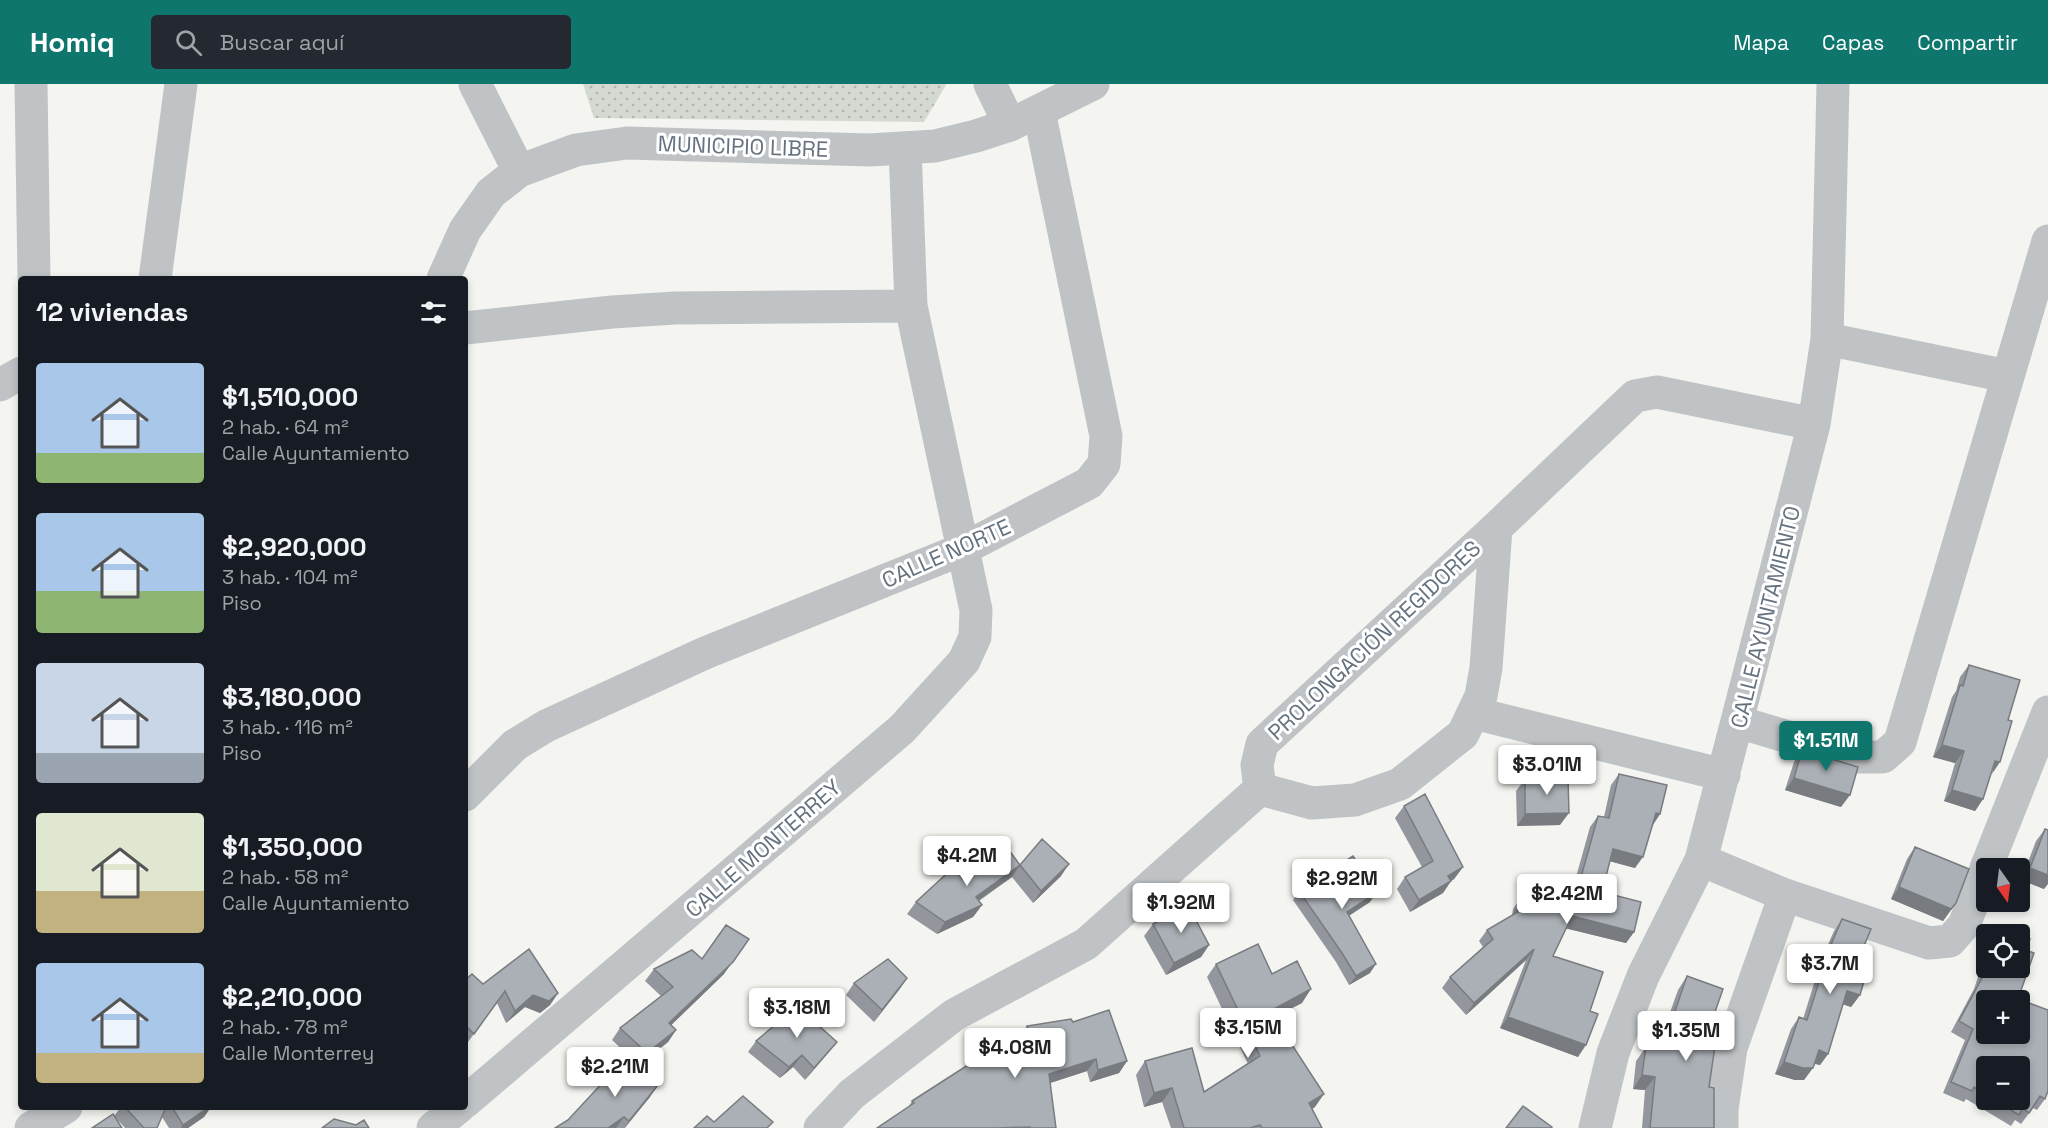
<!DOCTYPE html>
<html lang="es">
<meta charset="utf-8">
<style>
:root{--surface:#171b24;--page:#242831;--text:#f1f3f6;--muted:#9ea1a6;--accent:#0f766e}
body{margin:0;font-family:"Space Grotesk",sans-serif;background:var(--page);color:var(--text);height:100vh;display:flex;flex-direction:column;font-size:22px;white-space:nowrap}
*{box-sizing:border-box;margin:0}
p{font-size:20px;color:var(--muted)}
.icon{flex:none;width:33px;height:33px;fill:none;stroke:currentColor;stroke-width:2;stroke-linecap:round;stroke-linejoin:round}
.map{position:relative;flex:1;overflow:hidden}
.sheet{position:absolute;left:18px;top:192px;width:450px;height:834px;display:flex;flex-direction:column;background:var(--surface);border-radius:6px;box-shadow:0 3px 9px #0003}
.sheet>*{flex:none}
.needle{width:39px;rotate:166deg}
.tools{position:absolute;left:1976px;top:774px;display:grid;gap:12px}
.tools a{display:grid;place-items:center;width:54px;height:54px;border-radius:6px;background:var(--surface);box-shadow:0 3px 9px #0003;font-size:30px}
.price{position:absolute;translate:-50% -51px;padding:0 14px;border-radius:6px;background:#fff;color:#222;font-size:20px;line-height:39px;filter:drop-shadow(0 2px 3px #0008)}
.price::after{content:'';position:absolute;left:50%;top:36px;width:18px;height:14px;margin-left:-9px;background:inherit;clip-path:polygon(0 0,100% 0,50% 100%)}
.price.active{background:var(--accent);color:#fff}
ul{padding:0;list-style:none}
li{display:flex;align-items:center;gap:18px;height:150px;padding:0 18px}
li span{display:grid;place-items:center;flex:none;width:168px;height:120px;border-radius:6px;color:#555}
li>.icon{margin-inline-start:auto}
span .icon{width:72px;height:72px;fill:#fffc;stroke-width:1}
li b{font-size:26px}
h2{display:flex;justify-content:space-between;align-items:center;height:72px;padding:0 18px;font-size:26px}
header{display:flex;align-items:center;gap:36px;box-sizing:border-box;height:84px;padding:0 30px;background:var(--accent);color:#fff}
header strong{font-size:28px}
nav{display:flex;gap:33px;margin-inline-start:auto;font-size:21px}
.search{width:420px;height:54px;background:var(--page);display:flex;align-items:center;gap:15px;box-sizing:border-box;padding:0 21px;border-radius:6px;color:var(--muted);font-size:22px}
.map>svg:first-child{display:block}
.park{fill:url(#park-dots)}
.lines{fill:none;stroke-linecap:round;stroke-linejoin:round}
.minor{stroke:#bfc3c6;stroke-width:33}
.tertiary{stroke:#bfc3c6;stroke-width:33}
.wall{fill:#93979d;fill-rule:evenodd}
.shaded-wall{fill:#787b7f}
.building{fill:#abb0b6;stroke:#787b7f;stroke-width:1.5;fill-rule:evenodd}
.labels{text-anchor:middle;stroke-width:6;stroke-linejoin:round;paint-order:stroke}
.street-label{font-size:22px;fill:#65727f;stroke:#fff}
</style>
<header>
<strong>Homiq</strong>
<div class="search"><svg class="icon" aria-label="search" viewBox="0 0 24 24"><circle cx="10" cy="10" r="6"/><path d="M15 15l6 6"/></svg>Buscar aquí</div>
<nav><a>Mapa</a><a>Capas</a><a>Compartir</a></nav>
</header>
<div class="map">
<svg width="2048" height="1044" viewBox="0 0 2048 1044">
<defs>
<pattern id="park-dots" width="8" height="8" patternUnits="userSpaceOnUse" patternTransform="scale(1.5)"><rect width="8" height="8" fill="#d4dad1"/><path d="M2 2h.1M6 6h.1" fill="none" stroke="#b0b5af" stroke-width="1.8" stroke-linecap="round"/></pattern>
</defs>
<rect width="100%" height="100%" fill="#f4f4f0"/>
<path class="park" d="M583,0H945L946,1L924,38L594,34Z"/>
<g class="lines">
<path class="minor" d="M475,0L519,87
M990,0L1010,41
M155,195L181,0
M465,244L612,228L675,224L911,222
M1827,255L2007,292
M0,301L21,289
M1474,629L1724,691
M1738,638L1856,673H1883L1900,658L2048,157
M1260,705L1312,719L1355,716L1400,700L1463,650L1481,612L1486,584L1496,444
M465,711L515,661L546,642L705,569L963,465L1089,399L1104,380L1106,352L1039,27
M1701,776L1785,811L1929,859L1950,857L1964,841L1986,785
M1986,784L2048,628
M465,1018L902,645L964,577L975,553L976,526L911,222L905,64
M31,1044L66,1023
M433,1044L459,1023
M820,1044L852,1010L954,931L1086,860L1260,705L1257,681L1262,660L1496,444L1635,312L1657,308L1814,340
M1595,1044L1613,969L1643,892L1701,776L1814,340L1827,255L1833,0
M1722,1044V1025L1731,964L1785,811"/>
<path class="tertiary" d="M31,0L34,195
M443,195L465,146L491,109L519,87L576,66L627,59L870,66L935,62L976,52L1010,41L1093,0"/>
</g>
<path class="wall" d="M1969,581L1991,690L1983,715L1975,727L1944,717L1955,679L1933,673L1952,613L1956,607L1960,593Z
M1802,666L1841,723L1785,706L1794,678Z
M1619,690L1660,730L1653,741L1635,784L1610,777L1602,808L1634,848L1626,859L1566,844L1553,872L1590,927L1578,973L1500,944L1526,876L1466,931L1442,904L1450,893L1483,863L1479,857L1487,846L1512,831L1513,825L1521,813L1571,811L1590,743L1598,732L1604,733L1611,701Z
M1525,695L1560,741L1517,742L1516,707Z
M1404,722L1463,783L1454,795L1451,797L1443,809L1410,828L1397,805L1405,793L1422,783L1395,734Z
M2045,745L2044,805L2021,796L2036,757Z
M1915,763L1956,819L1943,837L1891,815L1907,775Z
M1020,781L1061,792L1033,819L1012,793L979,817L982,821L973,833L937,850L907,830L916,818L963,796Z
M1299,807L1370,818L1349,832L1370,889L1349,901L1336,878L1293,816Z
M1842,835L1857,879L1860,911L1851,923L1843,920L1828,970L1820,981L1814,980L1804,996H1795L1775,990L1791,945L1799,933L1803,935L1822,874L1834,847Z
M1153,840L1209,861L1201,873L1166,891L1144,852Z
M2026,866L2018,915L2045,1015L2037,1026L2033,1024L2021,1040L2015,1036L2011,1042L1966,1015L1964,1018L1943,1009L1965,956L1951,948L1974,905L1986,869V884ZM1986,982L2019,1016H1986Z
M702,875L724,890L671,941L676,946L668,958L640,980L650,1013L625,1044H555L568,1036L628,971L612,956L620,944L661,912L645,897L654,885Z
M1216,880L1272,890L1302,919L1274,933L1315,1023L1312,1025L1322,1044H1171L1162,1018L1144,1023L1136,991L1145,977L1204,1008L1248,980L1207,893Z
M1687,892L1706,954L1709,1003L1714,1044H1642L1645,1006L1633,1005L1636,977L1646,963L1657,965L1678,906Z
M907,894L874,938L846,911L854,899Z
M465,896L483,900L558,909L550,921L540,929L525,923L506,939L497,919L465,962Z
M1073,938L1127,977L1119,989L1090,998L1087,987L1050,999L1056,1044H877L908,1024L912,1017L1021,961L1018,954L1027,942Z
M756,957L837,958L828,969L805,996L793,983L780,994L748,968Z
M121,1023H211L204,1033L188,1044H169L162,1033L157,1044H125L114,1032Z"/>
<path class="shaded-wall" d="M1942,661L1964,667L1955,679L1933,673Z
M1995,677L2000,678L1992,690Z
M1794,694L1850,711L1841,723L1785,706Z
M1952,706L1983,715L1975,727L1944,717Z
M1569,729L1560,741L1517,742L1525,730Z
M1656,729L1660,730L1652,742Z
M1613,765L1643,773L1635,784L1605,776Z
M1069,780L1061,792L1033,819L1041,807Z
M1020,781L1012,793L967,824L976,813Z
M1463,783L1454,795L1440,804L1448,792Z
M2030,784L2048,791V800L2044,805L2021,796Z
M1451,797L1443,809L1410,828L1419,816Z
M1899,803L1956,819L1943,837L1891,815Z
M1376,809L1370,818L1340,837L1347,828Z
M1520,820L1528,822L1512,831Z
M982,821L973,833L937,850L945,838Z
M1572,832L1634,848L1626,859L1564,844Z
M749,855L724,890L661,951L669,939Z
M1209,861L1201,873L1166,891L1174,879Z
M1534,865L1526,876L1466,931L1474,919Z
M1376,880L1370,889L1349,901L1356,892Z
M907,894L899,906L874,938L882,926Z
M1311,905L1302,919L1261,940L1270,927Z
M1847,907L1860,911L1851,923L1839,919Z
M558,909L550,921L540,929L525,923L506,939L515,927L533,911Z
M1508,933L1586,961L1578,973L1500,944Z
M676,946L668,958L639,981L647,969Z
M837,958L828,969L805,996L814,984Z
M1819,966L1828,970L1820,981L1810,978Z
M802,971L793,983L780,994L789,983Z
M1096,975L1087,987L1041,1002L1049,990Z
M1127,977L1119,989L1090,998L1098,986Z
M1784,978L1813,984L1804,996H1795L1775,990Z
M1642,991L1655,993L1645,1006L1633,1005Z
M658,1001L650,1013L624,1044L629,1037Z
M1172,1004L1162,1018L1144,1023L1154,1009Z
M1324,1010L1315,1023L1300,1033L1309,1019Z
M209,1023H211L204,1033L188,1044H181L183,1041Z
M624,1033L616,1044H608Z"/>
<path class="building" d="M1969,581L2020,596L2008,636L2012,637L2000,678L1995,677L1983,715L1952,706L1964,667L1942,661L1960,601L1963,602Z
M1802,666L1858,683L1850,711L1794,694Z
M1619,690L1667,701L1660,730L1656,729L1643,773L1613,765L1602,808L1641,818L1634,848L1572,832L1553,872L1603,888L1590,927L1598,930L1586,961L1508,933L1534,865L1474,919L1450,893L1493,855L1487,846L1528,822L1520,820L1521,813L1576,811L1598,732L1609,734Z
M1525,695H1568L1569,729L1525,730Z
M1425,710L1463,783L1448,792L1451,797L1419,816L1405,793L1433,777L1404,722Z
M2045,745L2048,746V791L2030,784Z
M1042,755L1069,780L1041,807L1020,781Z
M1005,761L1020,781L976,813L982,821L945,838L916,818L954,783L963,796Z
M1915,763L1969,785L1956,819L1951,825L1899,803Z
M1353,772L1376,809L1347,828L1376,880L1356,892L1342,869L1299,807Z
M1188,821L1209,861L1174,879L1153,840Z
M1842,835L1871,845L1857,879L1868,883L1860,911L1847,907L1828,970L1819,966L1813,984H1803L1784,978L1799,933L1807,936L1830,863Z
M726,841L749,855L733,878L669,939L676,946L647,969L620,944L673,903L654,885L692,866L702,875Z
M1998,845L2016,850H1996Z
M2019,851L2030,855L2026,866L2034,869L2018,915L2048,926V1007L2045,1015L2040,1012L2029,1029L2023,1024L2019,1031L1994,1016H2019V982H1986V1010L1974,1003L1972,1007L1951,998L1973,945L1959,937L1982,894L1986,882V884H2019ZM1986,916H2019V950H1986Z
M1258,860L1272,890L1297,877L1311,905L1270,927L1324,1010L1309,1019L1322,1044H1262L1260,1041L1250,1044H1184L1172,1004L1154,1009L1145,977L1192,964L1204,1008L1260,972L1216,880Z
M529,865L558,909L549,917L533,911L515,927L505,907L474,950L465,941V896L472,890L483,900Z
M888,875L907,894L882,926L854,899Z
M1687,892L1723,905L1706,954L1716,955L1709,1003L1714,1004V1044H1650L1655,993L1642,991L1646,963L1662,965Z
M797,922L837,958L814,984L802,971L789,983L756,957Z
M1109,926L1127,977L1098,986L1096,975L1049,990L1056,1044H1030V1043L997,1044H877L914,1019L912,1017L985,970L1033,958L1027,942L1071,935L1073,938Z
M630,969L658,1001L629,1037L624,1033L608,1044H555L568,1036Z
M743,1012L773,1038L767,1044H694L707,1032L714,1038Z
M1523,1022L1552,1043L1551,1044H1506Z
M125,1023H166L157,1044H144Z
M172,1023H209L183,1041Z
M113,1030L122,1044H92Z
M334,1035L356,1041L364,1036L369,1044H322Z"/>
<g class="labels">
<g class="street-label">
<text transform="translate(743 62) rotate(2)" y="8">MUNICIPIO LIBRE</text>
<text transform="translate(946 469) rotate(-24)" y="8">CALLE NORTE</text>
<text transform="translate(1765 533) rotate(-76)" y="8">CALLE AYUNTAMIENTO</text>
<text transform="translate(1374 556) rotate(-43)" y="8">PROLONGACIÓN REGIDORES</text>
<text transform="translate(763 764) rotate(-41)" y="8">CALLE MONTERREY</text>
</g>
</g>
</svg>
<div class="tools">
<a><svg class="needle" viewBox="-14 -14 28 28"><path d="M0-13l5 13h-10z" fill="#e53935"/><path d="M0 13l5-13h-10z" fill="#9ea1a6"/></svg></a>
<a><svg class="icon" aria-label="locate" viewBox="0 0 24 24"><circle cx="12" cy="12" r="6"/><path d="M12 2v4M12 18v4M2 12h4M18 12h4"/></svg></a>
<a>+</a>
<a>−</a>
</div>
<b class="price active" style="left:1826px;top:688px">$1.51M</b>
<b class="price" style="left:1547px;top:712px">$3.01M</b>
<b class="price" style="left:967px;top:803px">$4.2M</b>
<b class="price" style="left:1342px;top:826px">$2.92M</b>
<b class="price" style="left:1567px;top:841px">$2.42M</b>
<b class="price" style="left:1181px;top:850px">$1.92M</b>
<b class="price" style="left:1830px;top:911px">$3.7M</b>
<b class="price" style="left:797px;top:955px">$3.18M</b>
<b class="price" style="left:1248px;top:975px">$3.15M</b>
<b class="price" style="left:1686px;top:978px">$1.35M</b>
<b class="price" style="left:1015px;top:995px">$4.08M</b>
<b class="price" style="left:615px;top:1014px">$2.21M</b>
<section class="sheet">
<h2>12 viviendas<svg class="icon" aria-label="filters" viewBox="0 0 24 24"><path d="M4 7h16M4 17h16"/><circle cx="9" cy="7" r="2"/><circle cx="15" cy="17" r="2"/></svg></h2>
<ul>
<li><span style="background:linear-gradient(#a9c7e8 75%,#8fb573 0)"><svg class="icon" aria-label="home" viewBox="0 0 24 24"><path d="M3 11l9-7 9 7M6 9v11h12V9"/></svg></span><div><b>$1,510,000</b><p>2 hab. · 64 m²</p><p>Calle Ayuntamiento</p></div></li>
<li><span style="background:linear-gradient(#a9c7e8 65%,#8fb573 0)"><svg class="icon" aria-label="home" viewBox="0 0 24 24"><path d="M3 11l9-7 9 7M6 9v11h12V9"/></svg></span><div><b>$2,920,000</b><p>3 hab. · 104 m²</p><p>Piso</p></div></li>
<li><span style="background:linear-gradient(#c9d6e8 75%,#9aa5b1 0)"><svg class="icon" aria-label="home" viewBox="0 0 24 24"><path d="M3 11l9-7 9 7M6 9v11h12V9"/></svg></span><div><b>$3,180,000</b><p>3 hab. · 116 m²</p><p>Piso</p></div></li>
<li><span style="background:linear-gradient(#dfe7d0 65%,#c2b280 0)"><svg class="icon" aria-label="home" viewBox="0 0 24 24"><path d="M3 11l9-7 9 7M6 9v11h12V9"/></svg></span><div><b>$1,350,000</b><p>2 hab. · 58 m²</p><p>Calle Ayuntamiento</p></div></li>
<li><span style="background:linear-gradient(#a9c7e8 75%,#c2b280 0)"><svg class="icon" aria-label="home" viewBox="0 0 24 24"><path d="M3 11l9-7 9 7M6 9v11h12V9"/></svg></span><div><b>$2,210,000</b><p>2 hab. · 78 m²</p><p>Calle Monterrey</p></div></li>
</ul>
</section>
</div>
